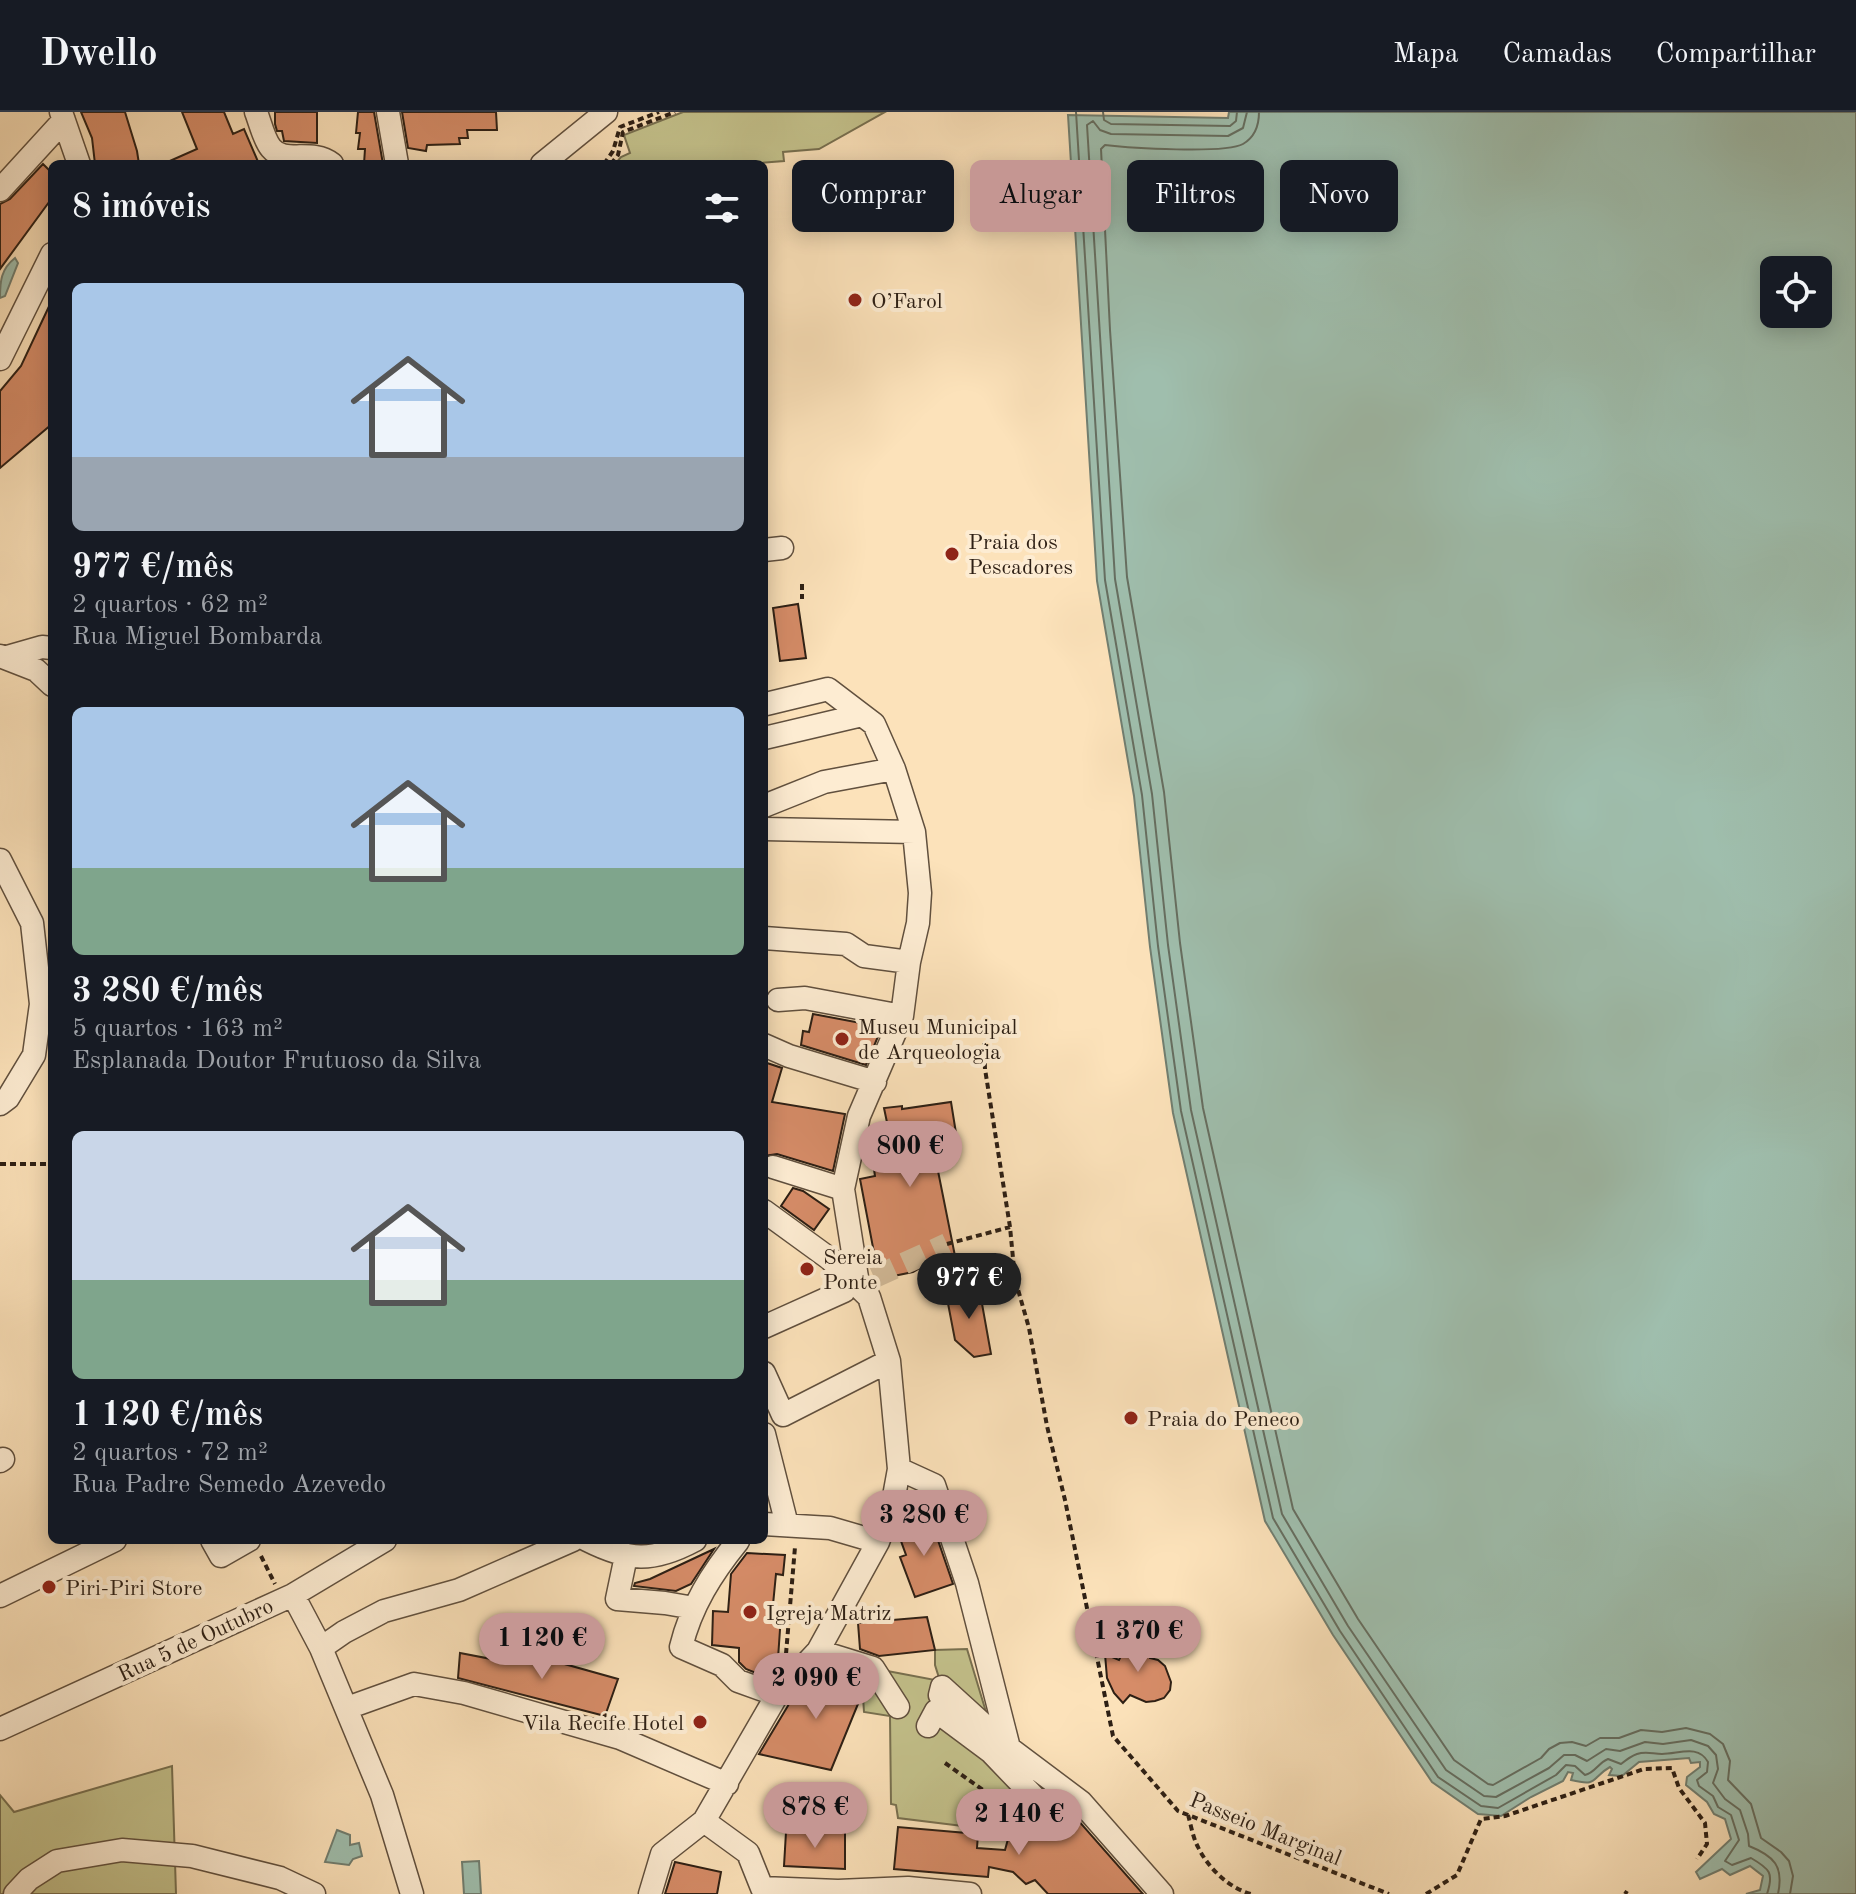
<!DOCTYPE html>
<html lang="pt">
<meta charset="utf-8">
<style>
:root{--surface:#171b24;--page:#242831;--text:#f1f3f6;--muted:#9ea1a6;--line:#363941;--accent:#c59692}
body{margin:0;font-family:"Old Standard TT",serif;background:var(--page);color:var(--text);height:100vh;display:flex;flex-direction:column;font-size:30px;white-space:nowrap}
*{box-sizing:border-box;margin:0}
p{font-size:26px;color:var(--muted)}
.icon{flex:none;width:44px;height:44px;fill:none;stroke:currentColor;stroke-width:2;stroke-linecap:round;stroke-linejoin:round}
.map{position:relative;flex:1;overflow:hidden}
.details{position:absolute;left:48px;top:48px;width:720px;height:1384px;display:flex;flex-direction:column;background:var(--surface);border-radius:12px;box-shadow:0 4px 20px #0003}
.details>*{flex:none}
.hud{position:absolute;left:792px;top:48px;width:760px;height:72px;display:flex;gap:16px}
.controls{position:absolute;left:1760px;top:144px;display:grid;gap:16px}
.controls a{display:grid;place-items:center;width:72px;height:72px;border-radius:12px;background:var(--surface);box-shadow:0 4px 20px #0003;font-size:40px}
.price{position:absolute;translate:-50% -68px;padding:0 18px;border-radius:28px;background:var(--accent);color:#111;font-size:26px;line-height:52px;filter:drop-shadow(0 2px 4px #0008)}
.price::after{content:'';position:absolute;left:50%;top:48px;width:24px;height:18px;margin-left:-12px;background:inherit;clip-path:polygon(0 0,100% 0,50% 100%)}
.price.active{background:#222;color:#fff}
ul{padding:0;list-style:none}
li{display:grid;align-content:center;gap:16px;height:424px;padding:0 24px}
li span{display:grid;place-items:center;height:248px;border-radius:12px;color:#555}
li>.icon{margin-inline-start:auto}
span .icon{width:144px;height:144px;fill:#fffc;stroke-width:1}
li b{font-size:34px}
h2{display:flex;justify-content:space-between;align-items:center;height:96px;padding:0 24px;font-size:34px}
.pill{padding:0 28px;border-radius:12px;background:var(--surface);box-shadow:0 4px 20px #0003;font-size:28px;line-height:72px}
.pill.active{background:var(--accent);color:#111}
header{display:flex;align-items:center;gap:48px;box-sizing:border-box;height:112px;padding:0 40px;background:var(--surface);border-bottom:2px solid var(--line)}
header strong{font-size:38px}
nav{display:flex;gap:44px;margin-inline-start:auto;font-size:28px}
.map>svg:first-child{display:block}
.green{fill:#c4c28c;stroke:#787050;stroke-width:2}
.water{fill:#9fbead;stroke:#717e70;stroke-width:2;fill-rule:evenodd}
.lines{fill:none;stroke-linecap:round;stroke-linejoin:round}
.shore{stroke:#666e60;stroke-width:2}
.building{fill:#d68c68;stroke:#2d1f14;stroke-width:2}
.minor-tunnel{stroke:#d3bb99;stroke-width:22;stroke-dasharray:22 11;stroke-linecap:butt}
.minor-casing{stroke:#61503e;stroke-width:25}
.path{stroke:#2d1f14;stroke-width:4;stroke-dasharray:6 4;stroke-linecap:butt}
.minor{stroke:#fdecd2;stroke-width:22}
.poi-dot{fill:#8f2418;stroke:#fdecd2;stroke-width:3}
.labels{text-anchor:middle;stroke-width:8;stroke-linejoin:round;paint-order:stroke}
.poi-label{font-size:22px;fill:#2d1f14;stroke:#fdecd2;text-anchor:start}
.street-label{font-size:22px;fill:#2d1f14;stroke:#fdecd2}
</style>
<header>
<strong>Dwello</strong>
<nav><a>Mapa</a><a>Camadas</a><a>Compartilhar</a></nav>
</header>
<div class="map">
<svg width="1856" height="1782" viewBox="0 0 1856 1782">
<rect width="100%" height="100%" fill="#fce2ba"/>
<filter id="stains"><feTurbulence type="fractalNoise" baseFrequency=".0025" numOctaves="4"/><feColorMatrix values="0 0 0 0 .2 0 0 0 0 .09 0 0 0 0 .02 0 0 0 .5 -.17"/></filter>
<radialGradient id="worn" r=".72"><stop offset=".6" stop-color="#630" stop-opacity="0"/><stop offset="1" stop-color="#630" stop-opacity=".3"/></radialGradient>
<path class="green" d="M683,0H885L819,37L783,40L784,49L748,52H615L621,45L630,41L624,23Z
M967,1537L999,1643L1074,1696L1059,1707L1017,1698L1011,1720L898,1706L896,1693L891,1692L890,1604L864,1600L861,1554L940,1569L935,1553V1538Z
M172,1654L176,1782H0V1683L14,1700Z"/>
<path class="water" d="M1229,0H1856V1782H1746L1760,1778L1763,1764L1750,1754L1730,1763L1722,1757L1700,1767L1696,1760L1731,1727L1725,1707L1714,1702L1707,1690L1686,1673L1687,1665L1700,1655V1650L1691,1651L1689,1646L1639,1650L1622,1664L1609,1663L1612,1657L1610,1655C1590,1666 1600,1675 1571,1668L1573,1661L1568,1660L1563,1669L1531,1685L1501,1704L1478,1702L1432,1670L1333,1523L1265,1409L1173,1001L1150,835L1134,684L1097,469L1068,3L1228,6ZM1818,158V202H1774V158Z
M15,146L18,151L5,184L0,186C0,169 1,157 15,146Z
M574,1525L587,1528L580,1544L547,1535V1528Z
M337,1718L350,1723V1733L359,1731L362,1744L353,1747L349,1753L325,1750Z
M479,1749L481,1782H464L462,1750Z"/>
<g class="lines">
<path class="shore" d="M1076,0L1105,468L1142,683L1158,834L1181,999L1273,1406L1340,1519L1438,1665L1481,1694L1498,1696L1556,1663L1566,1653L1575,1654L1585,1663C1595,1661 1598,1651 1608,1647L1621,1652C1626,1648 1631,1644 1637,1642C1646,1639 1653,1642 1662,1642C1679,1642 1698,1632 1708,1650L1707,1660L1697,1668L1699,1674L1713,1684L1718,1695L1731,1703L1739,1728L1725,1749L1732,1753L1751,1746C1770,1757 1774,1761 1767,1782
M1103,0L1104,8L1111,12L1230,14L1236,9L1237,0
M1247,0L1243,16L1228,24L1111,22L1100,18L1093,9L1087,13L1115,467L1152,682L1168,833L1191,998L1282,1402L1348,1514L1446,1658L1484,1684L1496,1685L1549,1656L1564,1643H1575L1587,1649L1606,1637L1620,1639L1645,1630L1663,1632L1691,1628L1708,1634L1716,1643L1718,1657L1713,1671L1725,1687L1740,1698L1748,1722L1749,1734C1774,1744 1784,1754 1778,1782
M1259,0C1259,13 1255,25 1243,32C1225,42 1129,36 1105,33L1101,37L1110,218L1127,465L1164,680L1180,831L1203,996L1293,1397L1358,1507L1454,1648L1488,1672L1493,1673L1541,1646L1549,1637L1560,1631L1572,1630L1586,1634L1600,1626H1619L1641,1618L1662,1620L1686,1616L1710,1622L1723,1632L1730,1649L1728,1668L1751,1692L1761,1726L1781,1740L1789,1749L1793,1764L1790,1782"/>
</g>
<path class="building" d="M81,0H125L137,39L139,52H95L92,26Z
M182,0H224L233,22L244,17L259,52H163L197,37Z
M275,0H317V31L284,29L282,19H277L275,12Z
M358,0H374L383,52H364L365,37H358L360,21H356Z
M402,0H496L497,18H467L468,26H459L460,32L427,33L426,39L408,36Z
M43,52L52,61V86L0,157V92L10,87Z
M52,188V312L0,356V279L21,254Z
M798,492L806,546L780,549L773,496Z
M813,902L882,915L866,953L801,933L803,919L809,920Z
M764,950L782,956L772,990L845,1002L833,1059L777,1042L764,1044Z
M951,990L959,1040L935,1044L955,1144L934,1148L913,1160L879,1167L860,1067L875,1064L869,1023L889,1020L884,996L902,994V997Z
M793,1076L803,1079L829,1097L814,1118L781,1094Z
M979,1175L991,1242L974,1245L955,1228L946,1181Z
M930,1405L953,1472L915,1485L900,1445L906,1443L897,1418Z
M714,1437L691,1472L676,1479L634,1474L635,1471L650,1467Z
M747,1441L785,1443L783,1463L776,1462L772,1503H781L777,1561H756L746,1557L739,1550V1536L712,1533L713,1499L728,1500L731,1462Z
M927,1505L935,1538L879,1544L860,1537L858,1511Z
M1151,1524L1150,1546L1158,1548L1165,1554L1171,1570L1170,1578L1164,1586L1155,1589L1146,1590L1130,1583L1123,1591L1114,1581L1107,1566L1105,1542L1119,1548L1127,1533Z
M532,1540L536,1544L618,1567L605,1604L458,1566L460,1541L512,1551V1544Z
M822,1555L861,1567L860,1587L831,1658L759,1642L792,1587Z
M1016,1698L1030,1701L1048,1720L1061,1724L1071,1715L1070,1699L1143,1782H1048L1035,1768L1026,1772L1013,1760L989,1755L988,1765L894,1757L898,1715L978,1722L977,1736L1005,1738Z
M786,1720H845V1757L784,1754Z
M675,1750L721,1760L717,1782H665Z"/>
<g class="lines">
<path class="minor-tunnel" d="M844,1179L947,1132"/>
<g class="minor-casing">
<path id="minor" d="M61,0L79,52
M256,0C260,10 264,28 271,36C285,53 311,36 332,52
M388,0L397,52
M542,52L606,0
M0,78L64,8
M0,247L52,142
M764,438L782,436
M0,544L36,558L52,573
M7,545L42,535L52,536
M766,592L828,577L874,612L894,657L914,720L920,781L918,811L909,850L902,904L859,1004L843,1077L858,1172
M764,626L862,603
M764,694L824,670L894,657
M764,717L914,720
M0,748L32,811L41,892L34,943L8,986L0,992
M764,826L846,832L864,844L909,850
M778,888L805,886L902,904
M764,933L789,944L875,970
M773,1055L843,1077
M764,1215L844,1179
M764,1261L783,1303L889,1249
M764,1322L787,1413
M0,1349L3,1347
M899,1357L934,1373L967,1471L1009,1636L1081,1690L1162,1782
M764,1412L830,1416L878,1430
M212,1428L221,1444L249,1428
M587,1428C629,1449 652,1451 695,1428
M738,1429C712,1461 691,1494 681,1535L722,1553L738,1569L777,1583
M626,1444L617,1487L665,1491L694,1496
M293,1483L321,1536L382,1683L412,1782
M0,1484L115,1428
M321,1536L344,1520L384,1499L459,1478L573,1428
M818,1539L873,1556L898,1595
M347,1596L414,1572L464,1581L620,1626L727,1672
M928,1614L936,1599L991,1640L987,1628L940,1583L942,1575L1009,1636
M0,1617L293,1483L385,1428
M991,1640L1058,1710
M704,1709L748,1741L762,1776
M762,1776L838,1779L908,1776L970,1782
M15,1782L29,1767L57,1749L122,1738L192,1744L280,1766L314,1782
M650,1782L662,1742L704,1709L777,1583L818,1539L878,1430L893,1390L899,1357L889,1249L869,1185L830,1147L764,1099"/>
</g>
<path class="path" d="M604,52L613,39L620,15L659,0
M611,52L618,43L623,20L675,0
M802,472V487
M984,931L985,957L1010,1115L1015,1167L1029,1216L1047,1314L1065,1388L1113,1624L1178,1699L1389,1782
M0,1052H52
M947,1132L1010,1115
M261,1444L275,1472
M1096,1535L1150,1522
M786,1542L795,1435
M945,1651L997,1688L1017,1698
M1188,1703C1191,1713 1193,1726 1198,1735C1208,1756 1229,1776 1251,1782
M1426,1782L1457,1763L1481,1707L1505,1704L1644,1657L1672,1656L1679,1676L1705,1711L1707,1732L1697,1747
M1625,1782L1627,1779"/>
<use href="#minor" class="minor"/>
</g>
<g class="poi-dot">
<circle cx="855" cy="188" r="8"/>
<circle cx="952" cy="442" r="8"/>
<circle cx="842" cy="927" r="8"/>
<circle cx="807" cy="1157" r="8"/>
<circle cx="1131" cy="1306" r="8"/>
<circle cx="49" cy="1475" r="8"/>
<circle cx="750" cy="1500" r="8"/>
<circle cx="700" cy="1610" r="8"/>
</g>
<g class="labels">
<g class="poi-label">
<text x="871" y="196">O’Farol</text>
<text x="968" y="437">Praia dos<tspan x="968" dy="25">Pescadores</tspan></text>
<text x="858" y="922">Museu Municipal<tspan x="858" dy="25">de Arqueologia</tspan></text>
<text x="823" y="1152">Sereia<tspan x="823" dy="25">Ponte</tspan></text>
<text x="1147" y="1314">Praia do Peneco</text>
<text x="65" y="1483">Piri-Piri Store</text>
<text x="766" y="1508">Igreja Matriz</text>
<text x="684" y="1618" text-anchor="end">Vila Recife Hotel</text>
</g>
<g class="street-label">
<text transform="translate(195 1527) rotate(-25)" y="8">Rua 5 de Outubro</text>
<text transform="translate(1266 1716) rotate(22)" y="8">Passeio Marginal</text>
</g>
</g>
<rect width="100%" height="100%" filter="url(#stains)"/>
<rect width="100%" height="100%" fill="url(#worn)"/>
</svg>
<div class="controls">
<a><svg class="icon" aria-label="locate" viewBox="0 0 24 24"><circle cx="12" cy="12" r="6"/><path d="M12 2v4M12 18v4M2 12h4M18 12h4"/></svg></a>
</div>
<b class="price" style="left:910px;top:1077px">800 €</b>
<b class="price active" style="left:969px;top:1209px">977 €</b>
<b class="price" style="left:924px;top:1446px">3 280 €</b>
<b class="price" style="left:1138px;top:1562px">1 370 €</b>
<b class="price" style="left:542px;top:1569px">1 120 €</b>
<b class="price" style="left:816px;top:1609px">2 090 €</b>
<b class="price" style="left:815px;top:1738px">878 €</b>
<b class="price" style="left:1019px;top:1745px">2 140 €</b>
<div class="hud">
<a class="pill">Comprar</a>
<a class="pill active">Alugar</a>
<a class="pill">Filtros</a>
<a class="pill">Novo</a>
</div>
<section class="details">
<h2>8 imóveis<svg class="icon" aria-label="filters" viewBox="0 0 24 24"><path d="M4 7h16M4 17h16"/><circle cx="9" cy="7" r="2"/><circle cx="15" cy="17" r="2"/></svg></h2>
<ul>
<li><span style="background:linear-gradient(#a9c7e8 70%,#9aa5b1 0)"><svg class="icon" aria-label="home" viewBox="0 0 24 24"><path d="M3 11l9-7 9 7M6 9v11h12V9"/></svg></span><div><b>977 €/mês</b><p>2 quartos · 62 m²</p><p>Rua Miguel Bombarda</p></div></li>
<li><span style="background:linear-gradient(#a9c7e8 65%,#7fa58c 0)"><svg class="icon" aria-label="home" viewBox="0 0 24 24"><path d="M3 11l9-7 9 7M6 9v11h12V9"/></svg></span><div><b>3 280 €/mês</b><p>5 quartos · 163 m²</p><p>Esplanada Doutor Frutuoso da Silva</p></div></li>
<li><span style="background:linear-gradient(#c9d6e8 60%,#7fa58c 0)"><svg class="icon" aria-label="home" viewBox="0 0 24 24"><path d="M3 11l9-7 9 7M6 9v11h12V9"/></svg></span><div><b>1 120 €/mês</b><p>2 quartos · 72 m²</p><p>Rua Padre Semedo Azevedo</p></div></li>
</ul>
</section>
</div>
